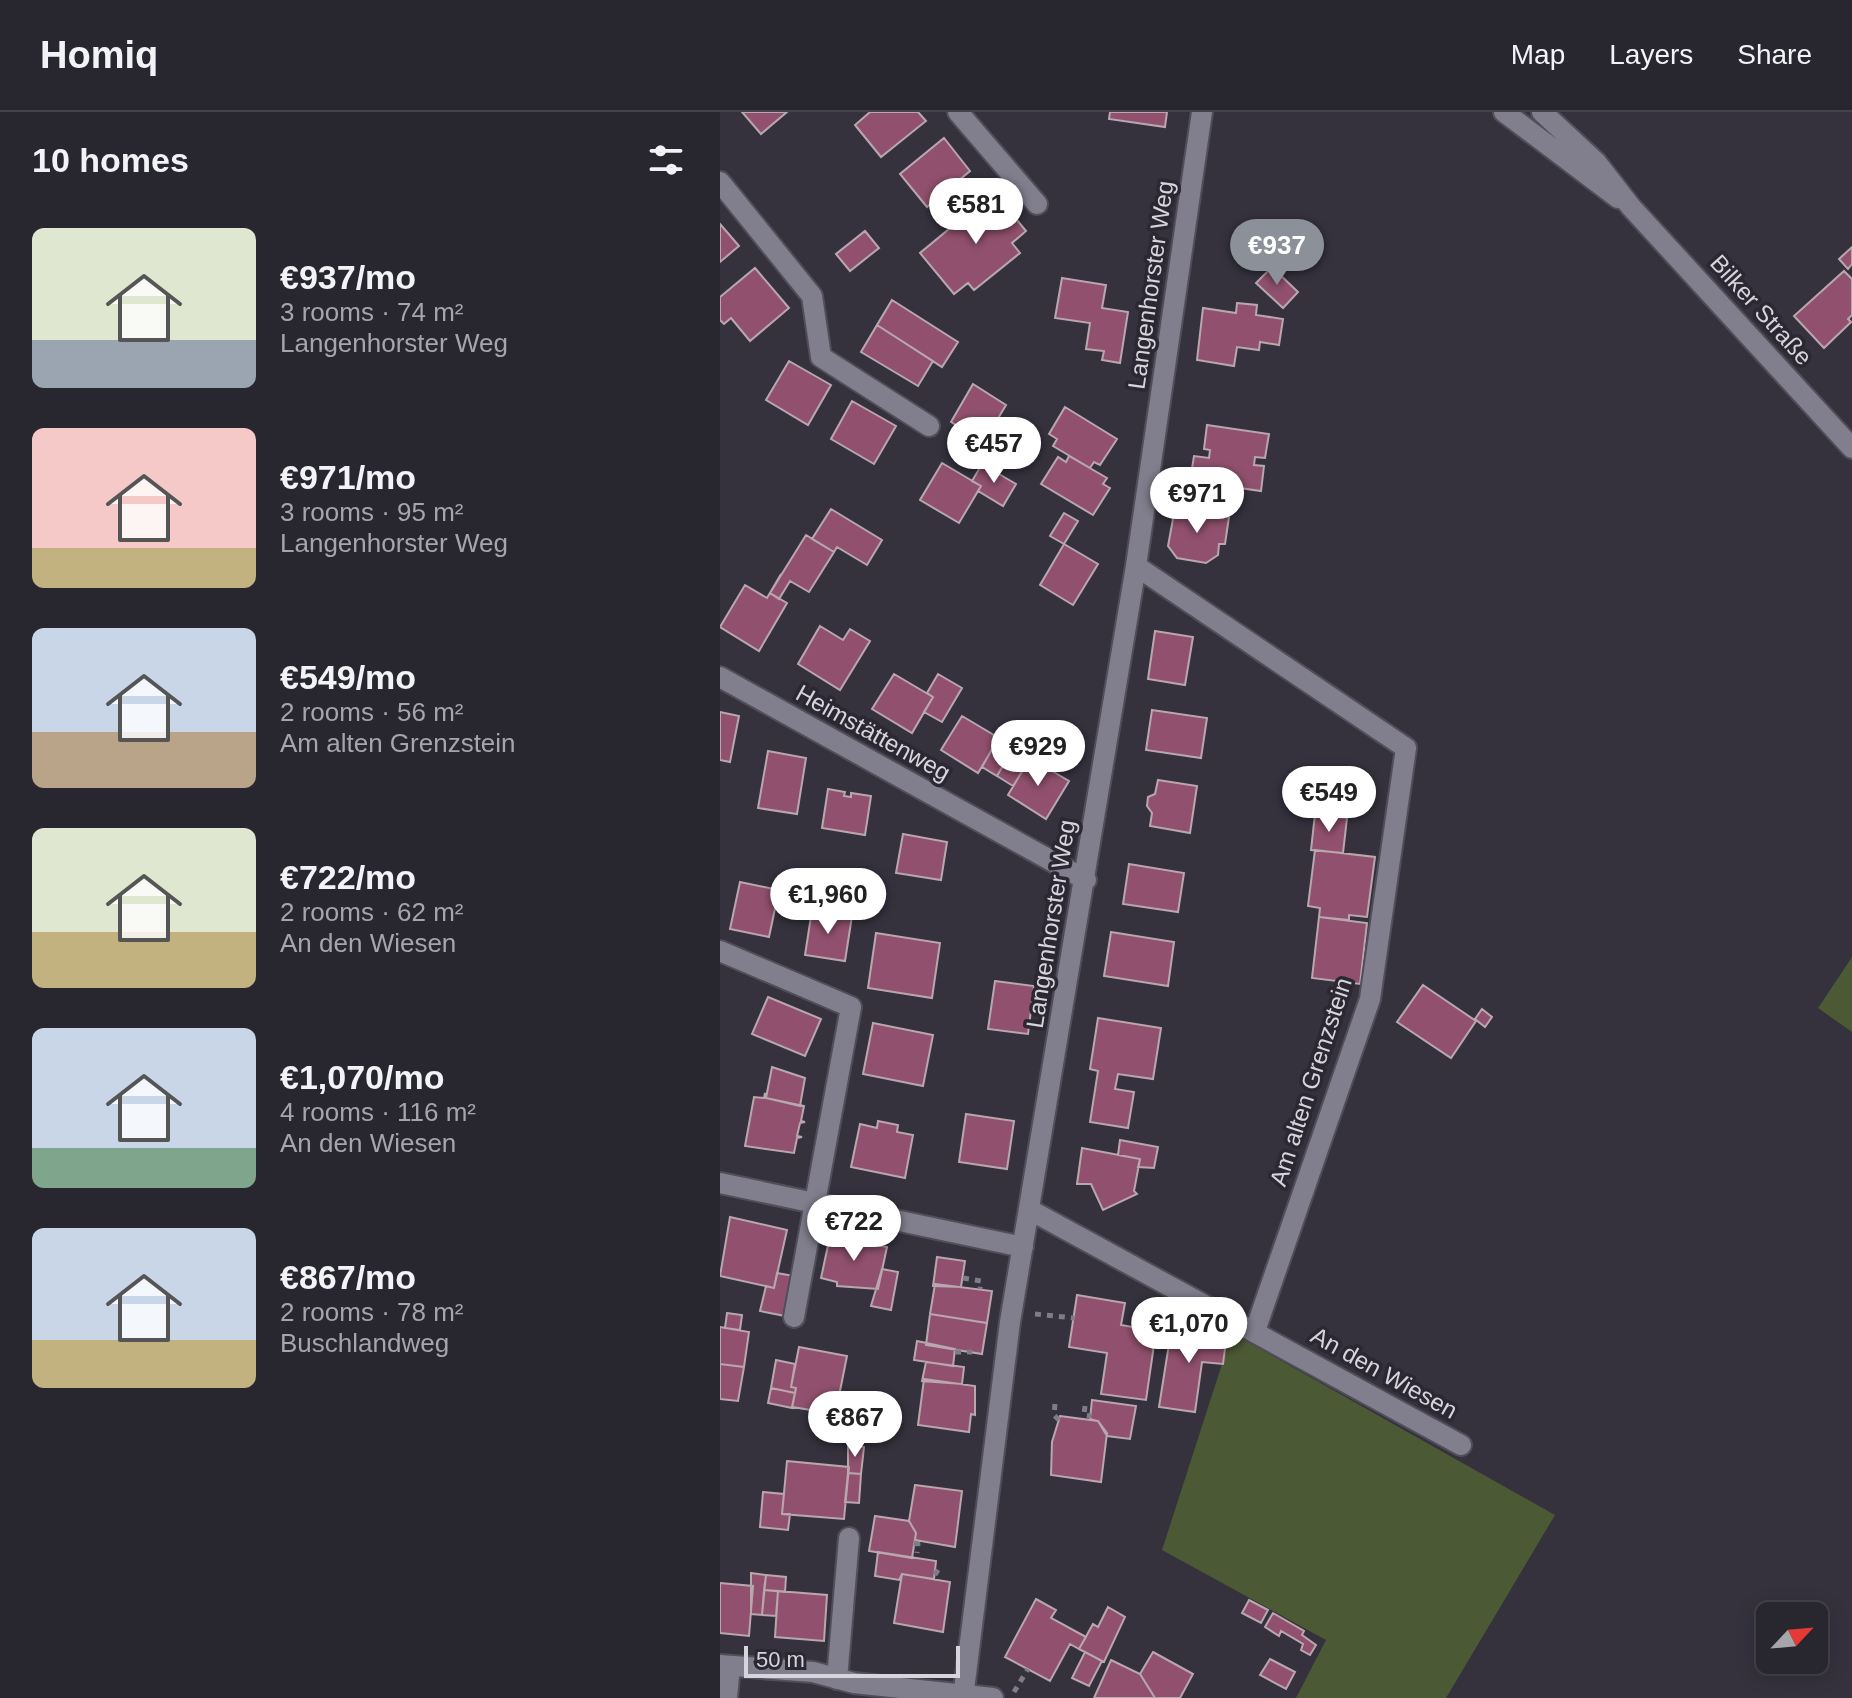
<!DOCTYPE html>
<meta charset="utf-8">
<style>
:root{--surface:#28262e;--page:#302e36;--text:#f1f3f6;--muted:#a5a5aa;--line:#44434a;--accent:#8c9099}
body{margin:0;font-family:Arial,sans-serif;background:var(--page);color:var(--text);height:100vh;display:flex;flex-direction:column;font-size:30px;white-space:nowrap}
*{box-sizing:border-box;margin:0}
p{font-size:26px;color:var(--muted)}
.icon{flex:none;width:44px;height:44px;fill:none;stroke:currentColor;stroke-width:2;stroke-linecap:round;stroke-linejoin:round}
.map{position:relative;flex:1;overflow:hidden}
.drawer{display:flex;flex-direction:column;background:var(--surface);width:720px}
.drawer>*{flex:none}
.needle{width:52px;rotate:64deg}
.tools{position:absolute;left:1036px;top:1490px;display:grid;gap:16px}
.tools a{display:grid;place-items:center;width:72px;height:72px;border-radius:12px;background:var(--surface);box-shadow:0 4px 20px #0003,0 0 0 2px var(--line);font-size:40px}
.scale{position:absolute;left:24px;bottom:20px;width:216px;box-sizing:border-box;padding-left:8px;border:4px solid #d6d4dc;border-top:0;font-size:22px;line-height:28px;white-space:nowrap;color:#d6d4dc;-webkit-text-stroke:6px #2b2834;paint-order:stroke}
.price{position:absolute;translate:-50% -68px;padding:0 18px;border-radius:28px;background:#fff;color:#222;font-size:26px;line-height:52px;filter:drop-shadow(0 2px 4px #0008)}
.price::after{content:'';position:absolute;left:50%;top:48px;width:24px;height:18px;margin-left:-12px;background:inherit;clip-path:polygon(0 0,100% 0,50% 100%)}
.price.selected{background:var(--accent);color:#fff}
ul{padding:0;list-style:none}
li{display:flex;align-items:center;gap:24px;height:200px;padding:0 32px}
li span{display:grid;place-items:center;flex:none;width:224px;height:160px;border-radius:12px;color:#555}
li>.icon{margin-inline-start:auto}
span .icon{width:96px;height:96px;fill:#fffc;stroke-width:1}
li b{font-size:34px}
h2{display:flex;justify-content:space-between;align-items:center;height:96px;padding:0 32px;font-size:34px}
header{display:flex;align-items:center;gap:48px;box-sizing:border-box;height:112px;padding:0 40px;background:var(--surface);border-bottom:2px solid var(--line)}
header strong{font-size:38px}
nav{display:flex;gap:44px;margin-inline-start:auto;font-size:28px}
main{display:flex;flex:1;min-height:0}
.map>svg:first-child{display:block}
.green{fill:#4b5934}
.building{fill:#91516e;stroke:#b8a7ad;stroke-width:2}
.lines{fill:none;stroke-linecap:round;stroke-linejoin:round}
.minor-casing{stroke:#504e58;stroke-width:24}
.tertiary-casing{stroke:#504e58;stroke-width:24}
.path{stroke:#7e7c86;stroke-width:5;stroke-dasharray:6 6;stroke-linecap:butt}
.minor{stroke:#817e8d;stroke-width:20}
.tertiary{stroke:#817e8d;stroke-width:20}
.labels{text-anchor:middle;stroke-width:7;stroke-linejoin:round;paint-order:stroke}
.street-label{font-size:24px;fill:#d6d4dc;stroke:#2b2834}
</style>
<header>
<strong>Homiq</strong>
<nav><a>Map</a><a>Layers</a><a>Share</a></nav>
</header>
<main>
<section class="drawer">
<h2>10 homes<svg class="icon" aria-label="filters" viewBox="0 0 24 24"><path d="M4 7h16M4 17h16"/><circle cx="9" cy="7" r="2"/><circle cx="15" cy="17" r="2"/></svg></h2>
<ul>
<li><span style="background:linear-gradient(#dfe7d0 70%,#9aa5b1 0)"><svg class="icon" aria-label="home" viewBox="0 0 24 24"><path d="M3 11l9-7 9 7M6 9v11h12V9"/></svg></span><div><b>€937/mo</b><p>3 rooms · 74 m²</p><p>Langenhorster Weg</p></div></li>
<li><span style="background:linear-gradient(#f6c9c9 75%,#c2b280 0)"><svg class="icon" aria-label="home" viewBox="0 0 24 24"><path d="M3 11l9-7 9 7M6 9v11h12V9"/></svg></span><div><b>€971/mo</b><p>3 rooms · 95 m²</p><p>Langenhorster Weg</p></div></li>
<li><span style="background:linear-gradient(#c9d6e8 65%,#b9a48a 0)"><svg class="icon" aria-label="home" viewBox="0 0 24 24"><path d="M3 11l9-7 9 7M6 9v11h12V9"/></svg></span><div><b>€549/mo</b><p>2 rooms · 56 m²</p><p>Am alten Grenzstein</p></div></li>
<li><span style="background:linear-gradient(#dfe7d0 65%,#c2b280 0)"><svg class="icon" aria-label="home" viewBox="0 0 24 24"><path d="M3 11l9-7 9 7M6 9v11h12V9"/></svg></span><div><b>€722/mo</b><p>2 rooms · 62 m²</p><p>An den Wiesen</p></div></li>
<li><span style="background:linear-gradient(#c9d6e8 75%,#7fa58c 0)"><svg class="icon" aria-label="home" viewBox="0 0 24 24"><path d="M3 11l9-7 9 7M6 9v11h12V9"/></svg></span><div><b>€1,070/mo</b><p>4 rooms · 116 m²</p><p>An den Wiesen</p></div></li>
<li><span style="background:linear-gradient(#c9d6e8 70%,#c2b280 0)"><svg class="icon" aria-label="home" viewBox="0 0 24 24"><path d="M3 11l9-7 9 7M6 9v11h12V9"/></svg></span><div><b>€867/mo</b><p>2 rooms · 78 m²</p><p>Buschlandweg</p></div></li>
</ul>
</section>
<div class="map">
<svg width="1132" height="1586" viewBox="0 0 1132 1586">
<rect width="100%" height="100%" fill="#35323e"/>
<path class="green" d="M1132,845V920L1098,896Z
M512,1221L835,1403L726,1586H576L606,1528L442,1438Z"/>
<path class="building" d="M22,0H67L41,22Z
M150,0H198L206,9L161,45L135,13Z
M390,0H447L445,15L389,7Z
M224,26L250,59L207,95L180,62Z
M274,80L306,119L292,131L300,141L254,178L248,171L234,182L200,141Z
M0,112L19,134L0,150Z
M145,119L159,136L130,159L116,142Z
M1132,135V152L1128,157L1119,147Z
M552,155L578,180L563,196L536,171Z
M35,156L69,196L30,229L11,206L4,212L0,208V185Z
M1124,159L1132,167V203L1128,207L1131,210L1104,236L1074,204Z
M342,166L386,173L382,196L408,200L400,251L382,248L384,239L366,237L370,211L335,206Z
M172,188L238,230L222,255L157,213Z
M517,191L537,193L536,203L563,207L559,233L540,230L539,238L517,235L514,254L477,248L483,196L516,201Z
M157,213L213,249L198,274L141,240Z
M69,249L111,273L88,313L46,288Z
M253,272L286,293L264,330L231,310Z
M132,289L176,314L154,352L111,327Z
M345,295L397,327L380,353L374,350L370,356L333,334L337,327L329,322Z
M487,313L549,322L545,346L535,345L534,353L544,354L541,379L470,369L474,344L489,346L490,338L484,337Z
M248,320L282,339L271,357L238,337Z
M349,344L387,366L383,372L390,376L373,403L321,372L338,345L346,350Z
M222,351L261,374L239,411L200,388Z
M262,352L296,372L283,394L258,379L261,374L252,369Z
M455,396L509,405L505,432H499L498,443L486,451L457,446L448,434Z
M111,397L162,428L147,453L117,435L114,440L92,427Z
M344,401L358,409L344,432L330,424Z
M86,423L114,440L89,480L70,469L59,487L50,481Z
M344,432L378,452L353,493L320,473Z
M61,462L50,481L67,491L39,539L0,515L25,473L47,486Z
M100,514L123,528L130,517L150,529L120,578L78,552Z
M435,519L473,525L465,573L428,567Z
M174,562L213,585L192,621L152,597Z
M218,562L242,576L222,610L204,600L213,585L207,581Z
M432,598L487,606L481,646L426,638Z
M0,600L19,604L10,650L0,648Z
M242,604L279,626L258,661L221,638Z
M281,621L296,631L277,664L262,655Z
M296,631L314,641L293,674L277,664Z
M48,639L86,646L77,702L38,696Z
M310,646L349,669L326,707L288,683Z
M438,668L477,674L470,721L430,714L432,701L427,694L428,685L435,682Z
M108,677L125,680L124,684L131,685V681L151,684L145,723L102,716Z
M595,702L627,706L623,741L591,738Z
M183,722L227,730L221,768L176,761Z
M595,738L655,745L647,805L629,803V808L599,805L600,796L588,794Z
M409,752L464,761L458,800L403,792Z
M20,770L59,778L49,825L10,817Z
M92,798L132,804L125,849L85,843Z
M599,805L647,811L640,872L592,866Z
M391,820L454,830L448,874L384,864Z
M156,821L220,831L212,886L148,876Z
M275,869L314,874L308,922L268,917Z
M703,873L756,909L731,946L677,910Z
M48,885L101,907L85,944L32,922Z
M762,897L772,905L765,915L755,907Z
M378,906L441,916L433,967L398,962L395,977L414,980L408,1016L370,1010L378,959L370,957Z
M153,911L213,923L203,974L143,962Z
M52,955L85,966L80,994L46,986Z
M45,981L46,986L84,994L81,1009L85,1010L80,1011L77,1024L82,1025L77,1026L74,1041L25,1034L34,985L44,986Z
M246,1002L294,1009L287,1057L239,1050Z
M158,1009L178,1013L177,1020L193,1023L185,1066L131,1055L140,1012L157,1016Z
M400,1028L438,1035L434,1056L418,1055L420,1047L398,1043Z
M362,1036L420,1047L414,1079L417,1082L383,1098L371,1072H357Z
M10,1105L67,1118L54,1176L0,1164Z
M110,1124L167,1135L158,1177L117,1174V1170L101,1166Z
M217,1145L245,1149L241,1175L213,1174Z
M162,1157L178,1160L171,1198L151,1194Z
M57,1161L74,1164L65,1204L40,1199L46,1174L54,1176Z
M215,1172L272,1179L267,1211L210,1202Z
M357,1183L405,1191L401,1213L436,1219L426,1288L381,1282L387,1241L349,1235Z
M7,1201L22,1203L20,1218L5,1216Z
M210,1202L267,1211L262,1242L206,1233Z
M452,1213L507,1222L503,1252L482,1250L475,1300L439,1295Z
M0,1215L29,1220L24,1255L0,1252Z
M197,1229L235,1237L233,1254L194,1248Z
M79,1235L127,1244L118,1289L100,1286L97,1299L72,1295L76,1276L71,1275Z
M56,1248L75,1252L71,1275L76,1276L75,1281L51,1276Z
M206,1250L244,1255L242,1272L202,1269Z
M0,1252L24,1255L18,1289L0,1287Z
M204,1267L255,1274V1303L251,1302L249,1320L198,1313Z
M51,1276L75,1281L72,1296L48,1291Z
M372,1288L416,1294L410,1327L387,1324L378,1309L370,1307Z
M340,1304L378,1309L387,1321L381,1370L331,1363L332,1330Z
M128,1332L144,1335L141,1362L128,1361Z
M67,1349L129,1355L124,1407L62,1402Z
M128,1361L141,1362L139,1391L125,1390Z
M195,1373L242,1379L235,1435L195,1428L196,1421L189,1409Z
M43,1380L64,1382L62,1402H70L68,1418L40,1415Z
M155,1404L189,1409L196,1421L192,1446L149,1439Z
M158,1440L216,1449L214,1467L182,1462L179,1468L155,1464Z
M31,1461L46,1463L42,1503L31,1502Z
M182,1462L230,1470L223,1520L174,1511Z
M46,1463L66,1465L65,1480L44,1478Z
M0,1471L33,1474L29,1524L0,1521Z
M44,1478L58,1479L56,1504L42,1503Z
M58,1479L107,1483L104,1529L55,1525Z
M316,1487L336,1498L331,1506L366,1525L359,1537L350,1532L330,1569L285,1545Z
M529,1488L548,1498L541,1511L522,1501Z
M388,1495L405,1505L384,1550L359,1537L373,1512L378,1515Z
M553,1501L584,1519L582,1523L596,1533L590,1543L581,1538L583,1532L561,1519L559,1524L545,1515Z
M365,1540L382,1549L369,1574L352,1566Z
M433,1540L473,1562L460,1586H435L420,1562Z
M550,1547L575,1560L566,1577L540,1563Z
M391,1548L420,1562L435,1586H374Z"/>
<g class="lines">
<g class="minor-casing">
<path id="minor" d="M238,0L317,92
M0,70L92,184L101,245L209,314
M416,454L686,636L650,887L535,1219
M0,565L366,768
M0,839L131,895L74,1205
M0,1071L303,1135
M310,1098L741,1333
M0,1553L93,1560L134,1571L273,1586
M117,1567L129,1426
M7,1586L10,1554
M243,1586L290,1210L416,454L482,0"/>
</g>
<g class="tertiary-casing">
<path id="tertiary" d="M784,0L898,86
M822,0L876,50L911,95L1132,336"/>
</g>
<path class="path" d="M243,1166L261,1169L260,1177
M315,1202L354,1206
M235,1240H252
M335,1292L334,1303L339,1308
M365,1294L364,1303L371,1304
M194,1431L198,1432L197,1441
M215,1463L219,1456
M294,1580L308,1557"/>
<use href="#minor" class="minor"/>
<use href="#tertiary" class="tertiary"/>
</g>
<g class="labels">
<g class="street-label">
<text transform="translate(431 173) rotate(-82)" y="8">Langenhorster Weg</text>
<text transform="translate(1041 198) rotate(48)" y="8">Bilker Straße</text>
<text transform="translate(153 621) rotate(29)" y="8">Heimstättenweg</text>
<text transform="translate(331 812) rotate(-81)" y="8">Langenhorster Weg</text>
<text transform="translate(591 970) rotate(-72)" y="8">Am alten Grenzstein</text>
<text transform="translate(664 1261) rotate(29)" y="8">An den Wiesen</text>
</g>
</g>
</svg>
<div class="tools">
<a><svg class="needle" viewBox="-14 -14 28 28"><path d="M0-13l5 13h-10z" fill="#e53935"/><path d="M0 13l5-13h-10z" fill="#a5a5aa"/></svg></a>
</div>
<div class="scale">50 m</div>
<b class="price" style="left:256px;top:134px">€581</b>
<b class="price selected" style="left:557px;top:175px">€937</b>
<b class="price" style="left:274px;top:373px">€457</b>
<b class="price" style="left:477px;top:423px">€971</b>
<b class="price" style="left:318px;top:676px">€929</b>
<b class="price" style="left:609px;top:722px">€549</b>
<b class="price" style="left:108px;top:824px">€1,960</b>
<b class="price" style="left:134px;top:1151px">€722</b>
<b class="price" style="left:469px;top:1253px">€1,070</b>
<b class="price" style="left:135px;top:1347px">€867</b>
</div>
</main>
